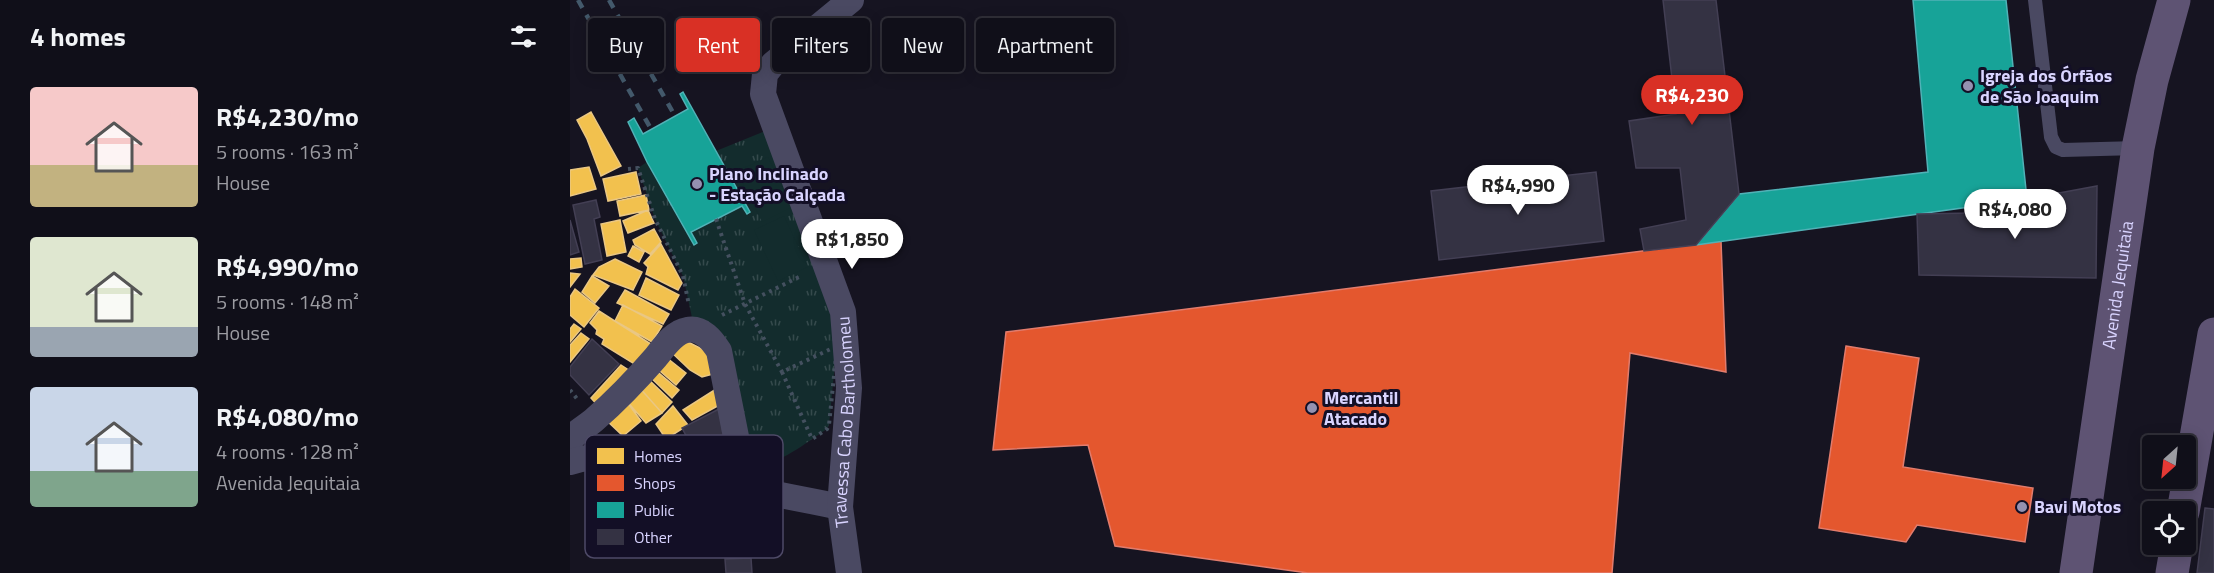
<!DOCTYPE html>
<meta charset="utf-8">
<style>
:root{--surface:#100f19;--page:#191822;--text:#f1f3f6;--muted:#9c9ca2;--line:#302f38;--accent:#d93025}
body{margin:0;font-family:"Titillium Web",sans-serif;background:var(--page);color:var(--text);height:100vh;display:flex;flex-direction:column;font-size:22px;white-space:nowrap}
*{box-sizing:border-box;margin:0}
p{font-size:20px;color:var(--muted)}
.icon{flex:none;width:33px;height:33px;fill:none;stroke:currentColor;stroke-width:2;stroke-linecap:round;stroke-linejoin:round}
.map{position:relative;flex:1;overflow:hidden}
.sheet{display:flex;flex-direction:column;background:var(--surface);width:570px}
.sheet>*{flex:none}
.banner{position:absolute;left:18px;top:18px;width:570px;height:54px;display:flex;gap:12px}
.needle{width:39px;rotate:207deg}
.controls{position:absolute;left:1572px;top:435px;display:grid;gap:12px}
.controls a{display:grid;place-items:center;width:54px;height:54px;border-radius:6px;background:var(--surface);box-shadow:0 3px 15px #0003,0 0 0 2px var(--line);font-size:30px}
.price{position:absolute;translate:-50% -51px;padding:0 14px;border-radius:21px;background:#fff;color:#222;font-size:20px;line-height:39px;filter:drop-shadow(0 2px 3px #0008)}
.price::after{content:'';position:absolute;left:50%;top:36px;width:18px;height:14px;margin-left:-9px;background:inherit;clip-path:polygon(0 0,100% 0,50% 100%)}
.price.current{background:var(--accent);color:#fff}
ul{padding:0;list-style:none}
li{display:flex;align-items:center;gap:18px;height:150px;padding:0 30px}
li span{display:grid;place-items:center;flex:none;width:168px;height:120px;border-radius:6px;color:#555}
li>.icon{margin-inline-start:auto}
span .icon{width:72px;height:72px;fill:#fffc;stroke-width:1}
li b{font-size:26px}
h2{display:flex;justify-content:space-between;align-items:center;height:72px;padding:0 30px;font-size:26px}
.tag{padding:0 21px;border-radius:6px;background:var(--surface);box-shadow:0 3px 15px #0003,0 0 0 2px var(--line);font-size:21px;line-height:54px}
.tag.current{background:var(--accent);color:#fff}
main{display:flex;flex:1;min-height:0}
.map>svg:first-child{display:block}
.park{fill:url(#park-tufts)}
.pitch{fill:#132c2d}
.homes{fill:#f2c14e;stroke:#eac783;stroke-width:1.5}
.shops{fill:#e4572e;stroke:#e17c6d;stroke-width:1.5}
.public{fill:#17a398;stroke:#51b2b7;stroke-width:1.5}
.building{fill:#343243;stroke:#433f54;stroke-width:1.5}
.lines{fill:none;stroke-linecap:round;stroke-linejoin:round}
.path{stroke:#44505f;stroke-width:4;stroke-dasharray:3 4.5;stroke-linecap:butt}
.lane{stroke:#4a4962;stroke-width:14}
.street{stroke:#4a4962;stroke-width:26}
.primary{stroke:#5e5373;stroke-width:33}
.rail{stroke:#43596b;stroke-width:4.5;stroke-dasharray:9 8;stroke-linecap:butt}
.poi-dot{fill:#9591b1;stroke:#130f26;stroke-width:2}
.labels{text-anchor:middle;stroke-width:6;stroke-linejoin:round;paint-order:stroke}
.poi-label{font-size:18px;font-weight:bold;fill:#d9d4ff;stroke:#130f26;text-anchor:start}
.street-label{font-size:18px;fill:#d9d4ff;stroke:#130f26}
.key{fill:#130f26;stroke:#4e4a67;stroke-width:1.5}
.key-label{font-size:16px;fill:#d9d4ff}
</style>
<main>
<section class="sheet">
<h2>4 homes<svg class="icon" aria-label="filters" viewBox="0 0 24 24"><path d="M4 7h16M4 17h16"/><circle cx="9" cy="7" r="2"/><circle cx="15" cy="17" r="2"/></svg></h2>
<ul>
<li><span style="background:linear-gradient(#f6c9c9 65%,#c2b280 0)"><svg class="icon" aria-label="home" viewBox="0 0 24 24"><path d="M3 11l9-7 9 7M6 9v11h12V9"/></svg></span><div><b>R$4,230/mo</b><p>5 rooms · 163 m²</p><p>House</p></div></li>
<li><span style="background:linear-gradient(#dfe7d0 75%,#9aa5b1 0)"><svg class="icon" aria-label="home" viewBox="0 0 24 24"><path d="M3 11l9-7 9 7M6 9v11h12V9"/></svg></span><div><b>R$4,990/mo</b><p>5 rooms · 148 m²</p><p>House</p></div></li>
<li><span style="background:linear-gradient(#c9d6e8 70%,#7fa58c 0)"><svg class="icon" aria-label="home" viewBox="0 0 24 24"><path d="M3 11l9-7 9 7M6 9v11h12V9"/></svg></span><div><b>R$4,080/mo</b><p>4 rooms · 128 m²</p><p>Avenida Jequitaia</p></div></li>
</ul>
</section>
<div class="map">
<svg width="1644" height="573" viewBox="0 0 1644 573">
<defs>
<pattern id="park-tufts" width="24" height="20" patternUnits="userSpaceOnUse" patternTransform="scale(1.5)"><rect width="24" height="20" fill="#132c2d"/><path d="M3 7l-1-3M5 7V3M7 7l1-3M15 17l-1-3M17 17v-4M19 17l1-3" fill="none" stroke="#354a4c"/></pattern>
</defs>
<rect width="100%" height="100%" fill="#161421"/>
<path class="park" d="M195,131L264,307L267,342L259,425L257,429C238,441 200,473 179,462L123,322L113,276L85,219L68,168L77,162L124,245L121,232L172,206L177,214L180,212L146,151Z"/>
<path class="pitch" d="M198,157L222,207L192,222L167,171Z
M214,216L238,267L208,281L184,230Z"/>
<path class="homes" d="M21,112L51,166L31,176L17,139L7,120Z
M19,167L26,189L0,196V170Z
M66,172L71,194L38,201L33,179Z
M76,195L79,210L50,216L47,201Z
M78,210L84,223L58,233L53,221Z
M50,220L56,252L37,256L31,224Z
M84,229L91,242L80,254L65,245L63,240Z
M91,244L112,283L108,290L76,274L78,267L74,263Z
M63,246L74,252L69,262L58,256Z
M11,258L12,267L0,269V259Z
M45,259L72,272L63,290L23,275L29,267Z
M0,273L10,274L0,287Z
M22,276L39,286L25,303L12,292Z
M76,278L109,295L101,310L69,295Z
M5,289L29,308L14,327L0,315V297Z
M55,290L99,314L93,324L47,303Z
M53,305L92,326L82,342L45,321Z
M29,311L84,346L71,368L32,344L34,339L26,334L27,330L20,323Z
M4,324L11,329L0,342V329Z
M11,333L19,339L0,362V345Z
M110,338L144,355L147,373L132,377L120,370L100,351Z
M92,354L116,373L106,385L83,365Z
M51,365L63,373L30,408L21,398Z
M83,368L109,390L102,398L77,374Z
M76,377L102,402L92,413L68,386Z
M68,386L92,413L76,423L54,398Z
M146,389L155,402L122,420L113,410Z
M54,398L71,421L53,436L34,418Z
M103,406L118,425L96,439L86,424Z"/>
<path class="shops" d="M1151,241L1156,372L1060,353L1042,573H738L545,546L518,445L423,450L436,332Z
M1276,346L1349,358L1333,467L1463,488L1455,542L1347,525L1336,542L1249,528Z"/>
<path class="public" d="M1343,0H1436L1457,199L1126,245L1169,194L1358,172Z
M113,92L180,212L177,214L172,206L121,232L127,243L124,245L77,162L58,122L64,118L73,134L118,109L110,94Z"/>
<path class="building" d="M1093,0H1146L1169,194L1126,245L1074,251L1070,229L1116,220L1110,168H1066L1059,121L1106,114Z
M1026,172L1034,241L869,260L861,191Z
M1527,186L1526,278L1349,275L1347,214L1458,212L1457,199Z
M26,200L30,217L24,219L32,260L15,264L3,205Z
M0,220L9,252L0,255Z
M22,339L49,364L19,395L0,375V367Z
M149,409L155,447L120,443L112,428Z
M1635,508L1644,509V573H1627Z
M181,558L182,573H156L155,559Z"/>
<g class="lines">
<path class="path" d="M58,169L68,168L85,219L113,276L119,305
M146,219L175,304L212,372
M152,315L231,276
M267,346L259,425L257,429L242,439L212,372Z
M0,390L8,400"/>
<path class="lane" d="M1465,0L1481,137L1486,147L1493,150L1568,148"/>
<g class="street">
<path d="M0,441C6,431 16,427 24,420C47,400 67,379 86,357C94,347 104,332 117,330C132,327 142,340 149,351L176,487"/>
<path d="M0,462C60,443 118,472 175,487C206,495 238,500 270,507"/>
<path id="s1" d="M279,573L270,507L279,388L273,312L193,94L195,74L203,64L281,0"/>
</g>
<g class="primary">
<path d="M1613,512L1644,334"/>
<path id="s2" d="M1506,573L1568,148L1582,80L1604,0"/>
<path d="M1602,573L1607,544"/>
</g>
<path class="rail" d="M8,0L81,129
M39,0L105,116"/>
</g>
<g class="poi-dot">
<circle cx="1398" cy="86" r="6"/>
<circle cx="127" cy="184" r="6"/>
<circle cx="742" cy="408" r="6"/>
<circle cx="1452" cy="507" r="6"/>
</g>
<g class="labels">
<g class="poi-label">
<text x="1410" y="82">Igreja dos Órfãos<tspan x="1410" dy="21">de São Joaquim</tspan></text>
<text x="139" y="180">Plano Inclinado<tspan x="139" dy="21">- Estação Calçada</tspan></text>
<text x="754" y="404">Mercantil<tspan x="754" dy="21">Atacado</tspan></text>
<text x="1464" y="513">Bavi Motos</text>
</g>
<g class="street-label">
<text dy="6" stroke="none"><textPath href="#s2" startOffset="291">Avenida Jequitaia</textPath></text>
<text dy="6" stroke="none"><textPath href="#s1" startOffset="152">Travessa Cabo Bartholomeu</textPath></text>
</g>
</g>
<rect x="15" y="435" width="198" height="123" rx="9" class="key"/>
<rect x="27" y="448" width="27" height="16" fill="#f2c14e"/>
<rect x="27" y="475" width="27" height="16" fill="#e4572e"/>
<rect x="27" y="502" width="27" height="16" fill="#17a398"/>
<rect x="27" y="529" width="27" height="16" fill="#343243"/>
<g class="key-label">
<text x="64" y="462">Homes</text>
<text x="64" y="489">Shops</text>
<text x="64" y="516">Public</text>
<text x="64" y="543">Other</text>
</g>
</svg>
<div class="controls">
<a><svg class="needle" viewBox="-14 -14 28 28"><path d="M0-13l5 13h-10z" fill="#e53935"/><path d="M0 13l5-13h-10z" fill="#9c9ca2"/></svg></a>
<a><svg class="icon" aria-label="locate" viewBox="0 0 24 24"><circle cx="12" cy="12" r="6"/><path d="M12 2v4M12 18v4M2 12h4M18 12h4"/></svg></a>
</div>
<b class="price current" style="left:1122px;top:126px">R$4,230</b>
<b class="price" style="left:948px;top:216px">R$4,990</b>
<b class="price" style="left:1445px;top:240px">R$4,080</b>
<b class="price" style="left:282px;top:270px">R$1,850</b>
<div class="banner">
<a class="tag">Buy</a>
<a class="tag current">Rent</a>
<a class="tag">Filters</a>
<a class="tag">New</a>
<a class="tag">Apartment</a>
</div>
</div>
</main>
